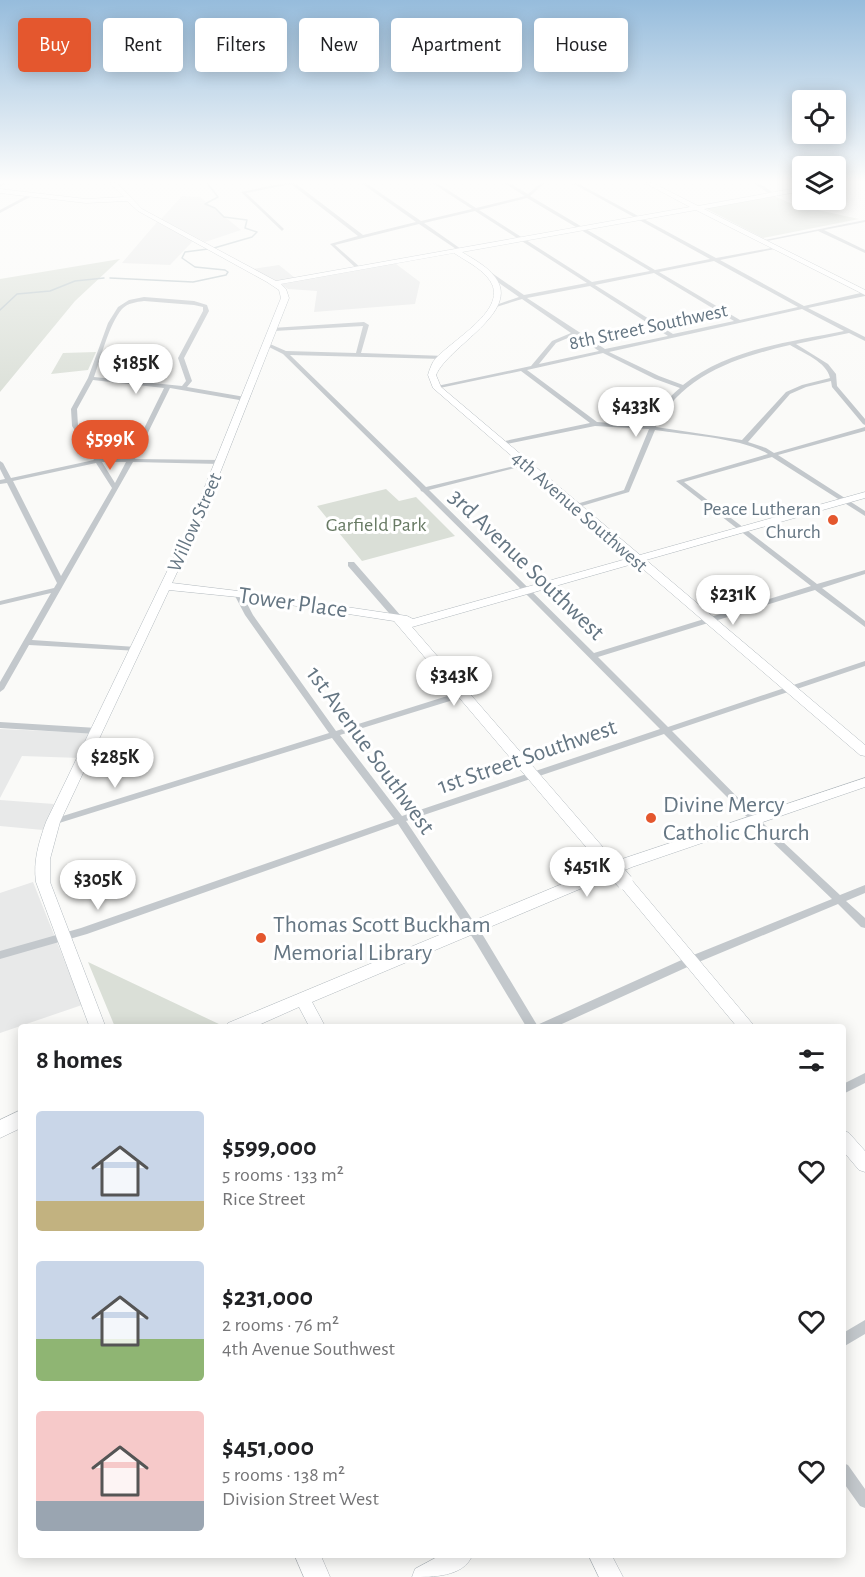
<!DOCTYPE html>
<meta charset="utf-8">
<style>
:root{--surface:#fff;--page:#f6f6f6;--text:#202124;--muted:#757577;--accent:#e4572e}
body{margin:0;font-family:"Alegreya Sans",sans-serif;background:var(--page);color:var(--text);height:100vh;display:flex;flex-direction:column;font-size:22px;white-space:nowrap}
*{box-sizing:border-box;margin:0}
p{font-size:20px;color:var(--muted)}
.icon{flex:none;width:33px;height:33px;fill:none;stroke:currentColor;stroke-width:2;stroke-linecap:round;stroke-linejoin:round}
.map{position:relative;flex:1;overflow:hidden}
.side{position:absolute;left:18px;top:1024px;width:828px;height:534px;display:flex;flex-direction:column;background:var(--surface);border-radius:6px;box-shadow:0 3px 15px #0003}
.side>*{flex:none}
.banner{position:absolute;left:18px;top:18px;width:830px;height:54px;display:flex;gap:12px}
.buttons{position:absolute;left:792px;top:90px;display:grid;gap:12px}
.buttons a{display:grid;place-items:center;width:54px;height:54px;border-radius:6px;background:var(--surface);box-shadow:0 3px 15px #0003;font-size:30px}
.price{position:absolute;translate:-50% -51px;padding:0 14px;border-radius:21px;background:#fff;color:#222;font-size:20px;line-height:39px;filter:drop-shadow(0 2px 3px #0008)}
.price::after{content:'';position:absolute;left:50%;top:36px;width:18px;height:14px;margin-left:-9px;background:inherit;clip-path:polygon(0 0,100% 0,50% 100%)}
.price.on{background:var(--accent);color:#fff}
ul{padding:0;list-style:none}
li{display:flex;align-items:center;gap:18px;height:150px;padding:0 18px}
li span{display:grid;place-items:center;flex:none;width:168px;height:120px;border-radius:6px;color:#555}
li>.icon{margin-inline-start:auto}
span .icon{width:72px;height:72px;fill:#fffc;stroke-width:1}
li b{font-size:26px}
h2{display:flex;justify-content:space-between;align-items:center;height:72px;padding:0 18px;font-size:26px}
.pill{padding:0 21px;border-radius:6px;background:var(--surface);box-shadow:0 3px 15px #0003;font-size:21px;line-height:54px}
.pill.on{background:var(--accent);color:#fff}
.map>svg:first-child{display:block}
.built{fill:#e8e9e9}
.green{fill:#dadfd7}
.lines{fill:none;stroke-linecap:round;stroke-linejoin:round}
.stream{stroke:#bbc7cb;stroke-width:1.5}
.secondary-casing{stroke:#b3babf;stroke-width:1}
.primary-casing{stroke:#b5babe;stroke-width:1}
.street{fill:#c3c8cc;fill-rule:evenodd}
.secondary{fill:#fff;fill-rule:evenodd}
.primary{fill:#fff;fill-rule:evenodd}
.secondary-bridge-casing{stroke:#b3babf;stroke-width:17;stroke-linecap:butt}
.secondary-bridge{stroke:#fff;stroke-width:16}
.poi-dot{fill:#e4572e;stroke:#fff;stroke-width:2}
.labels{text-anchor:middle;stroke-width:6;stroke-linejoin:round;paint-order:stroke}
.far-street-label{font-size:20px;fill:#657683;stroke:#fff}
.far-poi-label{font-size:20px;fill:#657683;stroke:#fff;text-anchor:end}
.far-park-label{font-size:20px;fill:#687a64;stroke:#fff}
.street-label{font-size:24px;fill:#657683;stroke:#fff}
.poi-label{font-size:24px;fill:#657683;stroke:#fff;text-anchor:start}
</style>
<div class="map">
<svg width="865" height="1577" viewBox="0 0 865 1577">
<rect width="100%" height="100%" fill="#fafaf8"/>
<path class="built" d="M182,196L200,197L241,230L205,242L161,219Z
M157,222L193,241L170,265L122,263Z
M392,261L420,282L415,304L314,312L317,291L288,289L253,269L279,265L295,278Z
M0,729L91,733L80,758L22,756L0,798Z
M0,800L54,804L43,830L0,826Z
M33,882L82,1005L0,1033V893Z"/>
<path class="green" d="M774,196L795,205L859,219L763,238L705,208Z
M120,259L75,301L0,392V279Z
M96,352L88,370L51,374L63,353Z
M386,489L399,501L416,497L455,536L362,561L317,506Z
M88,962L221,1025L214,1028L115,1027Z"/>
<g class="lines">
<path class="stream" d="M207,183L218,197L205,204L215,208L224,217L247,220L245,228L257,232L252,237L214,248
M110,278L193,282L226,275L228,272L225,270L195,267L182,258L185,252L208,249
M0,310L17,294L50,291L75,281L104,278"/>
<g class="secondary-casing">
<path id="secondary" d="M110,183H117L142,209L276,281L690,207L645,183H653L698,206L802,187V191L704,209L865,290V295L696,210L462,252C473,259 487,266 495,277C522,312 448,346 436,375L441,387L640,555L865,492V498L646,560L865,745V756L860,755L636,563L412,627L608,853L610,857L608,861H598L394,621L238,597L169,590L60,822L50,859V882L106,1028H90L36,882C33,861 39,842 46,822L189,526L281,298L279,290L267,282L138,211L127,201L86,203L0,193V189L86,199L124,197ZM454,253C466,261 479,267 488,278C514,309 448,341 433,362C431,366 429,371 428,375L433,388L630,558L413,619L407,616L238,591L172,583L199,526L289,298L286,289L281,284Z
M865,778V787L632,867L312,1002L326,1028H310L299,1007L252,1028H226L228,1023L622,859Z
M625,877L630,878L756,1028H738L620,886L618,882L620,878Z
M843,1130L849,1133L865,1151V1172L859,1170L843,1151Z
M439,1556H472C463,1577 433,1577 412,1577L415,1569Z
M589,1556H612L623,1577H599Z"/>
</g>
<g class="primary-casing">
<path id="primary" d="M21,1110V1128L0,1138V1120Z
M295,1556H321L330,1577H304Z"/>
</g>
<path class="street" d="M2,183H7L0,187V184Z
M285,183H295L363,235L416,222L361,183H366L421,221L472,209L432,183H437L476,208L525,196L504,183H509L528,194L541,183H545L530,196L655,270L710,259L572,183H577L716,258L777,247V249H775L720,260L804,306L865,292V296L808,308L865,337V341L849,333L796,344L828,364L836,374L837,386L865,419V425L863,424L832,387L831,381L806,387L790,394L748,442L766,448L774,453L865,427V431L778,455L865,511V516L772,457L684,482L817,584L865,570V574L822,588L865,621V627L815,590L598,657L668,727L865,661V666L672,731L767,827L840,895L865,885V893L846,901L865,918V928L861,927L838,904L694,964L553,1028H527L476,943L398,824L87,934L0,959V951L81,928L394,819L332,738L56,824H50L48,822L50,820L329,733L245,615L234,594L235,592H241L253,615L336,731L460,692H466L467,694L466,696L340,735L402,816L660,729L528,596L423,492L421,491L420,489L283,354L265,345L270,344L286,351L356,353L363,326L274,331L272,330V328L364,322L369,325L361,353L445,356V358L443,359L290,355L426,487L527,463V465L429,490L594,653L811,586L676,481L768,454C743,438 686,435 655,430L629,492L575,508L573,507V505L624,490L649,429L595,426L502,445L500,444V442L590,423L521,371L435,389L434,388L437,386L531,366L552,341L571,333L522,299L493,308V306L519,297L485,273V271H489L524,295L587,283L475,211L424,223L461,249V250L459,251L419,224L335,245L361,268L357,269L330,244L358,236L291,184L246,193L284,229L282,231L241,192ZM527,198L650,271L592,282L479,210ZM714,261L798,307L740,320L659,272ZM654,273L734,321L673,334L595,285ZM590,286L668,336L605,349L527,298ZM802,309L844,331C790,342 728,349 683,385L659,376L609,352ZM575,335L599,351L539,364L556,343ZM790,345C803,353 827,362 830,378L802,385L786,392L742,440L656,427C681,375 738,357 790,345ZM603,353L655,379L680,388C668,397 658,412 651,426L597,422L527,370ZM664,734L761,831L832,899L686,958L537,1025L484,937L406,821Z
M754,183H759L775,194L771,195Z
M30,194L34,195L0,213V210Z
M865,220V222L824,230L865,250V253L818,231L762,242L760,241Z
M144,297L194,301L207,305L209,311L184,358L192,381L187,387L245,397L248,399L245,401L170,388L135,459L220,460L223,462L220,464L133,462L32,640L136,647H139L140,649L139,651L29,645L4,689L0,692V682L51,593L0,605V601L54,588L57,583L7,483L0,484V480L5,479L0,469V461L3,463L11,478L94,460L72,426L71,409L88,378L108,323L118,307L129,300ZM144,301L194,305L203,307V311L178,358L186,381L182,386L94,377C101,358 109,324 122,309C128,303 136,302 144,301ZM93,380L164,388L129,459H99L78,426L77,409ZM102,462H126L115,483ZM96,463L112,488L61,576L13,481Z
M348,562H354L401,616V620H395L348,566Z
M0,722L97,728L101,731L97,734L0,728Z
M865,1073V1083L843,1094V1084Z
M865,1320V1334L843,1347V1333Z
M843,1463L848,1465L865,1489V1508L860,1506L843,1482Z"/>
<use href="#secondary" class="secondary"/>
<use href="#primary" class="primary"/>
<g class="secondary-bridge-casing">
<path id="secondary-bridge" d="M603,857L625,882"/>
</g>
<use href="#secondary-bridge" class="secondary-bridge"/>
</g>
<linearGradient id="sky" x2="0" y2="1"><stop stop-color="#96bcdc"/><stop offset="0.45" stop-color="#fdfdfc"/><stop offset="1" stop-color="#fdfdfc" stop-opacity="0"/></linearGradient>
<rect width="865" height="404" fill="url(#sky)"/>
<g class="poi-dot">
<circle cx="833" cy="520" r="6"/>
<circle cx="651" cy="818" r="6"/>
<circle cx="261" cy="938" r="6"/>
</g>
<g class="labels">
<g class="far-street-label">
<text transform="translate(648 326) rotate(-12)" y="7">8th Street Southwest</text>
<text transform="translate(580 511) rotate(41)" y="7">4th Avenue Southwest</text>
<text transform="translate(194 522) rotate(-66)" y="7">Willow Street</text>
</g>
<g class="far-poi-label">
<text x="821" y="515">Peace Lutheran<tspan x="821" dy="23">Church</tspan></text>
</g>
<g class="far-park-label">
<text x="376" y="531">Garfield Park</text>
</g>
<g class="street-label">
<text transform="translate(527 564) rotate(44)" y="8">3rd Avenue Southwest</text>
<text transform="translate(293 602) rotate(8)" y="8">Tower Place</text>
<text transform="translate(371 750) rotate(54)" y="8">1st Avenue Southwest</text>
<text transform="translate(527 756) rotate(-19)" y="8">1st Street Southwest</text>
</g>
<g class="poi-label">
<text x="663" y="812">Divine Mercy<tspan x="663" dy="28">Catholic Church</tspan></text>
<text x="273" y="932">Thomas Scott Buckham<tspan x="273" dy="28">Memorial Library</tspan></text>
</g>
</g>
</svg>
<div class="buttons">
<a><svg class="icon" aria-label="locate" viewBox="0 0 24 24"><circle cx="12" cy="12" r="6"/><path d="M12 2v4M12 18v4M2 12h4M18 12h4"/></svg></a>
<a><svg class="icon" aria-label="layers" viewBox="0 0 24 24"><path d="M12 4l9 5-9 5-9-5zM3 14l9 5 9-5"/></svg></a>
</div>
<b class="price" style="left:136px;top:395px">$185K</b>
<b class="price" style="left:636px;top:438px">$433K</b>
<b class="price on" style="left:110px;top:471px">$599K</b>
<b class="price" style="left:733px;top:626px">$231K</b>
<b class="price" style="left:454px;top:707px">$343K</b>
<b class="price" style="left:115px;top:789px">$285K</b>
<b class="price" style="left:587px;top:898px">$451K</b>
<b class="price" style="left:98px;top:911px">$305K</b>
<div class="banner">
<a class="pill on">Buy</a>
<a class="pill">Rent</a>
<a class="pill">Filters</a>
<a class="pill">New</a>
<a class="pill">Apartment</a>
<a class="pill">House</a>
</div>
<section class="side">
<h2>8 homes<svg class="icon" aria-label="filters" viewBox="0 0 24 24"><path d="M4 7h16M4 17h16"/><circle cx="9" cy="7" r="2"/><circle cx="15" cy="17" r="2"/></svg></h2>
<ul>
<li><span style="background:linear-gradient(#c9d6e8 75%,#c2b280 0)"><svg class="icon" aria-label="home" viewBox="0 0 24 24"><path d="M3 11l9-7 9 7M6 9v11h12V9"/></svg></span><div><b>$599,000</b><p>5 rooms · 133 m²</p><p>Rice Street</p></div><svg class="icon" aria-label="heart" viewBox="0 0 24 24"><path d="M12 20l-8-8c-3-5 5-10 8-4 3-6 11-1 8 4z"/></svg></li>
<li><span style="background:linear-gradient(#c9d6e8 65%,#8fb573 0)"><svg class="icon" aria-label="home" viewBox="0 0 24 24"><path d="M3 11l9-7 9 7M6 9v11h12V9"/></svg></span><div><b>$231,000</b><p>2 rooms · 76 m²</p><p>4th Avenue Southwest</p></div><svg class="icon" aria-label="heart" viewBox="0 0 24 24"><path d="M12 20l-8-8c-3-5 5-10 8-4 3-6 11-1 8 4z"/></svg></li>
<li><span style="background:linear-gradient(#f6c9c9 75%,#9aa5b1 0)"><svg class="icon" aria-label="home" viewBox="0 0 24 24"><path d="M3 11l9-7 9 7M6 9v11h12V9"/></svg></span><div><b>$451,000</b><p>5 rooms · 138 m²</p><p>Division Street West</p></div><svg class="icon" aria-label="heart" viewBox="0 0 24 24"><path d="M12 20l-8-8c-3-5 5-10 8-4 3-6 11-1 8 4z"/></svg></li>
</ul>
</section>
</div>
